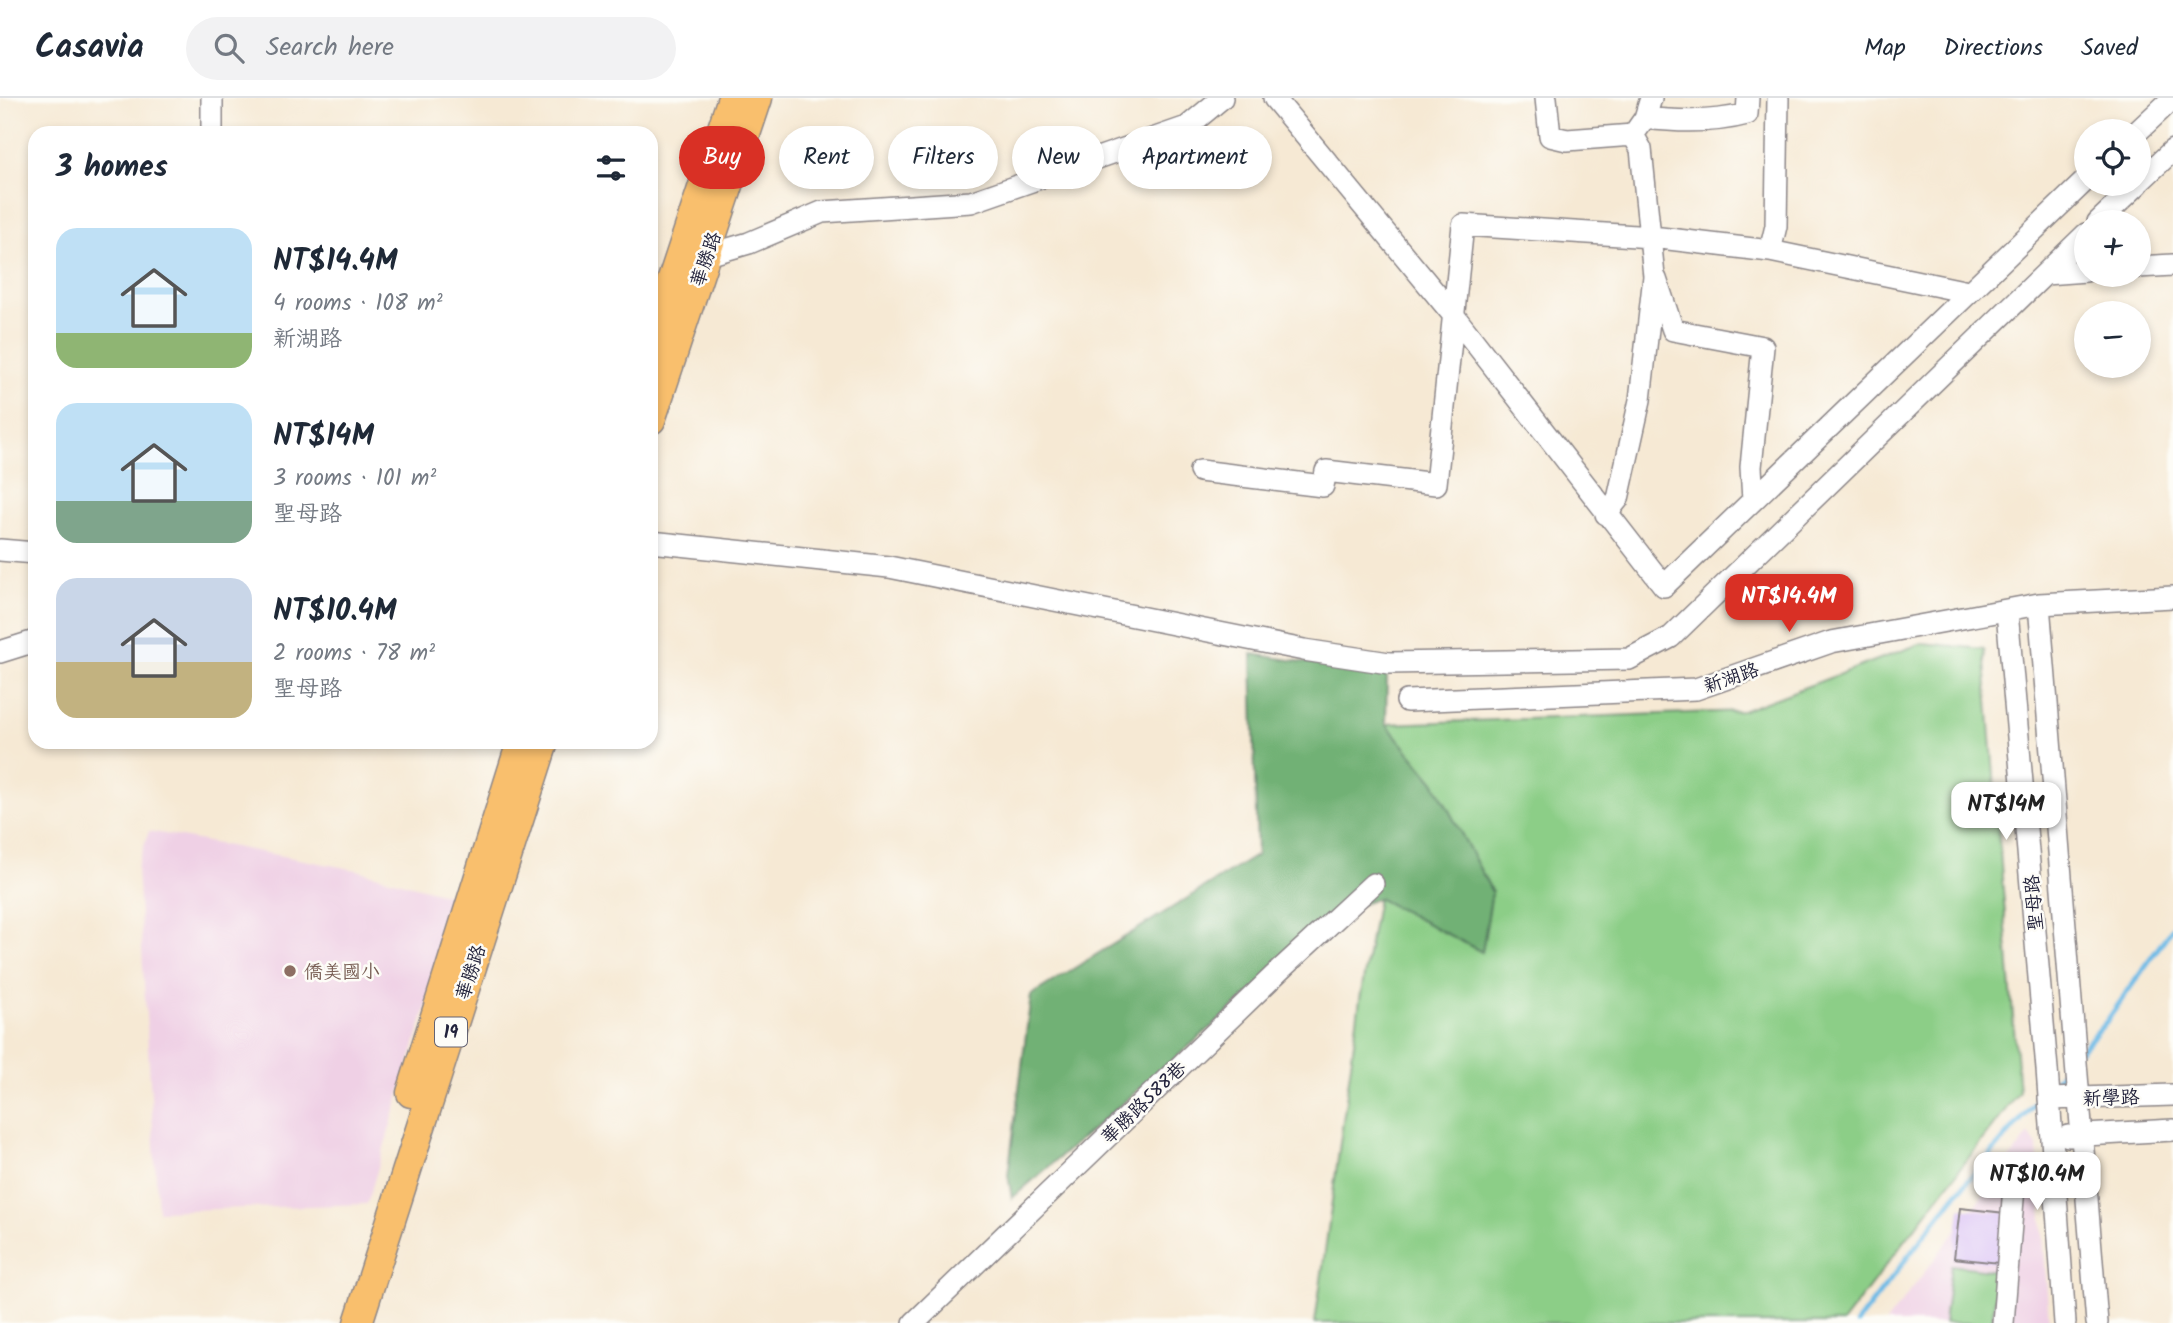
<!DOCTYPE html>
<meta charset="utf-8">
<style>
:root{--surface:#fff;--page:#f2f2f3;--text:#1f2937;--muted:#747a83;--line:#e0e1e3;--accent:#d93025}
body{margin:0;font-family:Kalam,"LXGW WenKai TC",sans-serif;background:var(--page);color:var(--text);height:100vh;display:flex;flex-direction:column;font-size:26px;white-space:nowrap}
*{box-sizing:border-box;margin:0}
p{font-size:23px;color:var(--muted)}
.icon{flex:none;width:38px;height:38px;fill:none;stroke:currentColor;stroke-width:2;stroke-linecap:round;stroke-linejoin:round}
.map{position:relative;flex:1;overflow:hidden}
.side{position:absolute;left:28px;top:28px;width:630px;height:623px;display:flex;flex-direction:column;background:var(--surface);border-radius:21px;box-shadow:0 4px 10px #0003}
.side>*{flex:none}
.hud{position:absolute;left:679px;top:28px;width:665px;height:63px;display:flex;gap:14px}
.buttons{position:absolute;left:2074px;top:21px;display:grid;gap:14px}
.buttons a{display:grid;place-items:center;width:77px;height:77px;border-radius:50%;background:var(--surface);box-shadow:0 4px 10px #0003;font-size:35px}
.price{position:absolute;translate:-50% -60px;padding:0 16px;border-radius:14px;background:#fff;color:#222;font-size:23px;line-height:46px;filter:drop-shadow(0 2px 4px #0008)}
.price::after{content:'';position:absolute;left:50%;top:42px;width:21px;height:16px;margin-left:-10px;background:inherit;clip-path:polygon(0 0,100% 0,50% 100%)}
.price.selected{background:var(--accent);color:#fff}
ul{padding:0;list-style:none}
li{display:flex;align-items:center;gap:21px;height:175px;padding:0 28px}
li span{display:grid;place-items:center;flex:none;width:196px;height:140px;border-radius:21px;color:#555}
li>.icon{margin-inline-start:auto}
span .icon{width:84px;height:84px;fill:#fffc;stroke-width:1}
li b{font-size:30px}
h2{display:flex;justify-content:space-between;align-items:center;height:84px;padding:0 28px;font-size:30px}
.chip{padding:0 24px;border-radius:32px;background:var(--surface);box-shadow:0 4px 10px #0003;font-size:24px;line-height:63px}
.chip.selected{background:var(--accent);color:#fff}
header{display:flex;align-items:center;gap:42px;box-sizing:border-box;height:98px;padding:0 35px;background:var(--surface);border-bottom:2px solid var(--line)}
header strong{font-size:33px}
nav{display:flex;gap:38px;margin-inline-start:auto;font-size:24px}
.search{width:490px;height:63px;background:var(--page);display:flex;align-items:center;gap:18px;box-sizing:border-box;padding:0 24px;border-radius:38px;color:var(--muted);font-size:26px}
.map>svg:first-child{display:block}
.built{fill:#efd0e5}
.green{fill:#8cce87;stroke:#577861;stroke-width:2}
.forest{fill:#71b174;stroke:#4a6a58;stroke-width:2}
.lines{fill:none;stroke-linecap:round;stroke-linejoin:round}
.stream{stroke:#6cbae6;stroke-width:5}
.building{fill:#d0b1f7}
.minor-casing{stroke:#8c8688;stroke-width:24}
.major-casing{stroke:#8c8688;stroke-width:31}
.minor{stroke:#fff;stroke-width:21}
.major{stroke:#f9bf6d;stroke-width:28}
.education-dot{fill:#8d6e63;stroke:#fdfcf7;stroke-width:2.5}
.labels{text-anchor:middle;stroke-width:5;stroke-linejoin:round;paint-order:stroke}
.shield{fill:#fdfcf7;stroke:#646373;stroke-width:2}
.shield-label{font-size:18px;font-weight:bold;fill:#22223b}
.street-label{font-size:19px;fill:#22223b;stroke:#fdfcf7}
.education-label{font-size:19px;fill:#785e54;stroke:#fdfcf7;text-anchor:start}
</style>
<header>
<strong>Casavia</strong>
<div class="search"><svg class="icon" aria-label="search" viewBox="0 0 24 24"><circle cx="10" cy="10" r="6"/><path d="M15 15l6 6"/></svg>Search here</div>
<nav><a>Map</a><a>Directions</a><a>Saved</a></nav>
</header>
<div class="map">
<svg width="2173" height="1225" viewBox="0 0 2173 1225">
<rect width="100%" height="100%" fill="#fdfcf7"/>
<filter id="ink" filterUnits="userSpaceOnUse"><feTurbulence type="fractalNoise" baseFrequency=".0143" numOctaves="2"/><feDisplacementMap in="SourceGraphic" scale="14" xChannelSelector="R" yChannelSelector="G"/><feConvolveMatrix kernelMatrix="1 2 1 2 8 2 1 2 1" color-interpolation-filters="sRGB"/></filter>
<filter id="wash" filterUnits="userSpaceOnUse"><feTurbulence type="fractalNoise" baseFrequency=".00686" numOctaves="4" result="noise"/><feDisplacementMap in="SourceGraphic" scale="28" xChannelSelector="R" yChannelSelector="G"/><feGaussianBlur stdDeviation="1.57" result="paint"/><feColorMatrix in="noise" values="0 0 0 0 0 0 0 0 0 0 0 0 0 0 0 0 0 1.4 0 .05"/><feComposite in="paint" operator="in"/></filter>
<g filter="url(#wash)">
<rect width="100%" height="100%" fill="#f6e9d4"/>
<path class="built" d="M149,733L357,772L459,800L367,1106L158,1113L137,769Z
M2029,1036L2037,1048L2049,1225H1886Z"/>
<path class="green" d="M1922,545L1984,551L2019,994L1842,1225H1315L1360,901L1378,800L1482,854L1492,794L1434,684L1386,626L1742,613Z
M1951,1167L1998,1173L1992,1225H1944Z"/>
<path class="forest" d="M1252,556L1387,577L1386,626L1434,684L1492,794L1482,854L1378,800L1349,811L1012,1100L1008,1077L1031,897L1257,757Z"/>
<g class="lines">
<path class="stream" d="M2081,952L2106,924L2173,829
M2056,981L2070,965
M1857,1225L1953,1100L2042,997"/>
</g>
<g id="blocks">
<path class="building" d="M1960,1110L2005,1115L1999,1165L1954,1160Z"/>
</g>
</g>
<g filter="url(#ink)">
<use href="#blocks" fill-opacity="0" stroke="#8c8688" stroke-width="2"/>
<g class="lines">
<g class="minor-casing">
<path id="minor" d="M1274,0L1455,219L1664,488L2086,82
M1546,0L1550,38L1567,42L1633,37L1645,20L1651,0
M1645,20C1680,24 1714,25 1747,16L1748,0
M2138,33L2173,0
M212,35V0
M2138,85L2173,52
M2098,124L2138,86
M1770,153L1776,128L1778,0
M695,155L708,157L749,145L822,114L971,104L1187,29L1222,0
M2138,169L2173,167
M2045,176L2086,173
M1656,181L1673,232L1763,249L1751,369L1753,402
M1200,373L1323,388L1326,373L1436,386L1463,127L1652,139L1770,153L1968,194
M1606,416L1618,401L1640,302L1654,178L1641,51L1633,37
M651,444L889,469L1304,552L1389,565L1629,561L1671,539L2086,136
M0,452L35,455
M2039,506L2097,1225
M2007,513L2047,971L2065,1225
M0,554L35,543
M1407,603L1696,591L1831,544L2039,506L2173,499
M2049,1001L2173,997
M2068,1038L2173,1032
M914,1225L1280,872L1373,786
M2003,1225L2014,1089"/>
</g>
<g class="major-casing">
<path id="major" d="M651,245L732,0
M651,322L758,0
M411,995L521,644
M358,1225L544,644"/>
</g>
<use href="#minor" class="minor"/>
<use href="#major" class="major"/>
</g>
</g>
<circle class="education-dot" cx="290" cy="873" r="7"/>
<g class="labels">
<rect class="shield" x="435" y="919.5" width="32" height="29" rx="5"/>
<g class="shield-label">
<text x="451" y="940">19</text>
</g>
<g class="street-label">
<text transform="translate(705 161) rotate(-71)" y="7">華勝路</text>
<text transform="translate(1731 579) rotate(-19)" y="7">新湖路</text>
<text transform="translate(2033 805) rotate(-95)" y="7">聖母路</text>
<text transform="translate(470 874) rotate(-72)" y="7">華勝路</text>
<text transform="translate(2111 999) rotate(-2)" y="7">新學路</text>
<text transform="translate(1143 1004) rotate(-44)" y="7">華勝路588巷</text>
</g>
<g class="education-label">
<text x="304" y="880">僑美國小</text>
</g>
</g>
</svg>
<div class="buttons">
<a><svg class="icon" aria-label="locate" viewBox="0 0 24 24"><circle cx="12" cy="12" r="6"/><path d="M12 2v4M12 18v4M2 12h4M18 12h4"/></svg></a>
<a>+</a>
<a>−</a>
</div>
<b class="price selected" style="left:1789px;top:536px">NT$14.4M</b>
<b class="price" style="left:2006px;top:744px">NT$14M</b>
<b class="price" style="left:2037px;top:1114px">NT$10.4M</b>
<div class="hud">
<a class="chip selected">Buy</a>
<a class="chip">Rent</a>
<a class="chip">Filters</a>
<a class="chip">New</a>
<a class="chip">Apartment</a>
</div>
<section class="side">
<h2>3 homes<svg class="icon" aria-label="filters" viewBox="0 0 24 24"><path d="M4 7h16M4 17h16"/><circle cx="9" cy="7" r="2"/><circle cx="15" cy="17" r="2"/></svg></h2>
<ul>
<li><span style="background:linear-gradient(#bfe0f5 75%,#8fb573 0)"><svg class="icon" aria-label="home" viewBox="0 0 24 24"><path d="M3 11l9-7 9 7M6 9v11h12V9"/></svg></span><div><b>NT$14.4M</b><p>4 rooms · 108 m²</p><p>新湖路</p></div></li>
<li><span style="background:linear-gradient(#bfe0f5 70%,#7fa58c 0)"><svg class="icon" aria-label="home" viewBox="0 0 24 24"><path d="M3 11l9-7 9 7M6 9v11h12V9"/></svg></span><div><b>NT$14M</b><p>3 rooms · 101 m²</p><p>聖母路</p></div></li>
<li><span style="background:linear-gradient(#c9d6e8 60%,#c2b280 0)"><svg class="icon" aria-label="home" viewBox="0 0 24 24"><path d="M3 11l9-7 9 7M6 9v11h12V9"/></svg></span><div><b>NT$10.4M</b><p>2 rooms · 78 m²</p><p>聖母路</p></div></li>
</ul>
</section>
</div>
